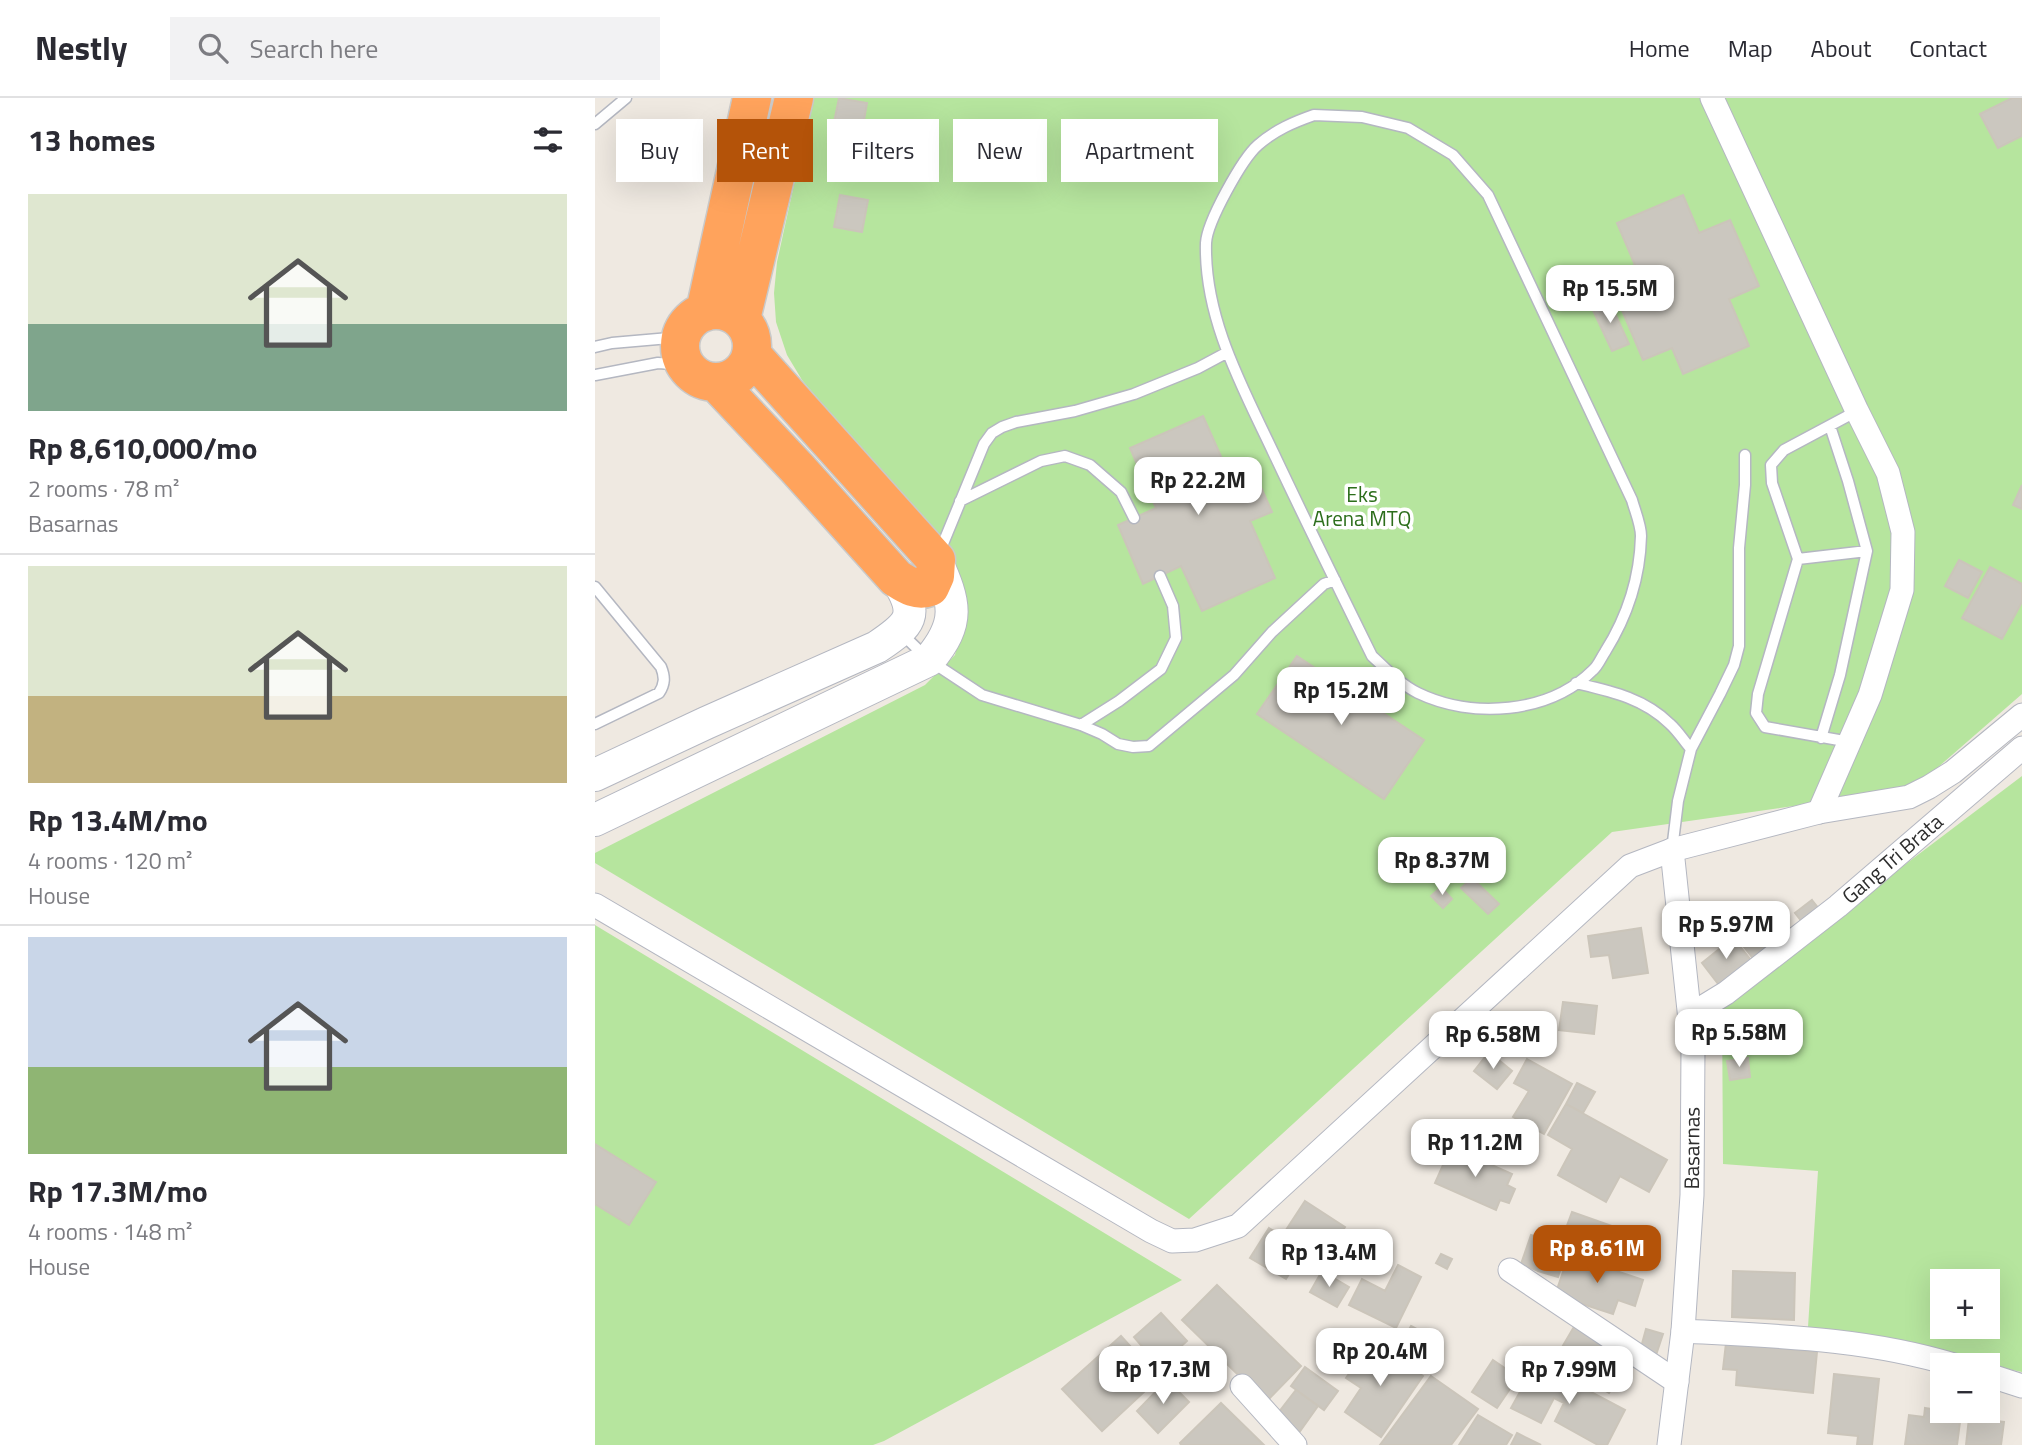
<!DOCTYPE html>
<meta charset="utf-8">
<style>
:root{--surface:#fff;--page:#f2f2f3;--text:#2b2b33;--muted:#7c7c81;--line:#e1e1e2;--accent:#b45309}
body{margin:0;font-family:"Titillium Web",sans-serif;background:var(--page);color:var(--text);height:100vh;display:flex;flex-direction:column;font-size:26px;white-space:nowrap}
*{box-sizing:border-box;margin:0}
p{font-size:23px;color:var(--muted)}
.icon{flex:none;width:38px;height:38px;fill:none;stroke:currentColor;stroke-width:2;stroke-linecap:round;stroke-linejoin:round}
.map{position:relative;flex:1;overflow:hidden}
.details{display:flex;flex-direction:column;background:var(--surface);width:595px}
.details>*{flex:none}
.top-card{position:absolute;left:21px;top:21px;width:665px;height:63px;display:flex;gap:14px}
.buttons{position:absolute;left:1335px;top:1171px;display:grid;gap:14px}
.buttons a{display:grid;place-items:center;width:70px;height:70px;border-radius:0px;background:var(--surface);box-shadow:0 7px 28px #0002;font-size:35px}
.price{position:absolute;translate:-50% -60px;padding:0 16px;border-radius:14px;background:#fff;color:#222;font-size:23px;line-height:46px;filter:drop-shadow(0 2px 4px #0008)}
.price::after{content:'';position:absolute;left:50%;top:42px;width:21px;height:16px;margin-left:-10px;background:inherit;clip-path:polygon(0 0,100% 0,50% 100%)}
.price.on{background:var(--accent);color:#fff}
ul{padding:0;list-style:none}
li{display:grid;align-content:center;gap:14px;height:371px;padding:0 28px}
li+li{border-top:2px solid var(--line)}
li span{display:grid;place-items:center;height:217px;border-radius:0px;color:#555}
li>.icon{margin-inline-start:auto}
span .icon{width:126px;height:126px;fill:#fffc;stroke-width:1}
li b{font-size:30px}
h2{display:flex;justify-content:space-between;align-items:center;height:84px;padding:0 28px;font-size:30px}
.chip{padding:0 24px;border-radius:0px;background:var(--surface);box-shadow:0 7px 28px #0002;font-size:24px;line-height:63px}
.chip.on{background:var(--accent);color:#fff}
header{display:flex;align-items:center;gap:42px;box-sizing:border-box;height:98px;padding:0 35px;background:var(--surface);border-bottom:2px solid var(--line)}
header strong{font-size:33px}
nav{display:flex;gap:38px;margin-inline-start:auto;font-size:24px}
.search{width:490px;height:63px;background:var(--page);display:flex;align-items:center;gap:18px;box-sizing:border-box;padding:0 24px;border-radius:0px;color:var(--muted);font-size:26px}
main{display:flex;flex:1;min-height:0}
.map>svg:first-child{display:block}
.green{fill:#b6e59e;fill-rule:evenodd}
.building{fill:#cbc7bf;stroke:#cbc5ba;stroke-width:2}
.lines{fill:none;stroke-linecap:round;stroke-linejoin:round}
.lane-casing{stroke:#b4b7c1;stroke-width:13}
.street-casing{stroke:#b4b7c1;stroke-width:25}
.secondary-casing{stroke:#b4b7c1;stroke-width:34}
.highway-casing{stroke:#c9c9c9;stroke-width:41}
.lane{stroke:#fff;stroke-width:10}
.street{stroke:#fff;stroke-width:23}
.secondary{stroke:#fff;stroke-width:32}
.highway{stroke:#ffa35c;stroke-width:38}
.labels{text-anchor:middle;stroke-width:7;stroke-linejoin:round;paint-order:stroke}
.park-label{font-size:21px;fill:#2c6e1b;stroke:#fff}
.street-label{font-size:21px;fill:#2e2e2e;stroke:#fff}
</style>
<header>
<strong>Nestly</strong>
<div class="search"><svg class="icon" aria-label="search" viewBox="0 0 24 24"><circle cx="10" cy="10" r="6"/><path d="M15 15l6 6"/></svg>Search here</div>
<nav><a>Home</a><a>Map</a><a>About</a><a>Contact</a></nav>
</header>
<main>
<section class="details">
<h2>13 homes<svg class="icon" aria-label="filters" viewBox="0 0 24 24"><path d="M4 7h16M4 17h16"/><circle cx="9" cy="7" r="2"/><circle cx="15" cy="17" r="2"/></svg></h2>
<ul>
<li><span style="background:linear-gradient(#dfe7d0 60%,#7fa58c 0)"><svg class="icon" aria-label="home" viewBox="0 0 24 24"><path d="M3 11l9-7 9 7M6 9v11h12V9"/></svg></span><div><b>Rp 8,610,000/mo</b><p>2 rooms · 78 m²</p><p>Basarnas</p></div></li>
<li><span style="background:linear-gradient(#dfe7d0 60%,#c2b280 0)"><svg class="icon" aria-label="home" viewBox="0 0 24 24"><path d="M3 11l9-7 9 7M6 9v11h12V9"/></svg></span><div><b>Rp 13.4M/mo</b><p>4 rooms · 120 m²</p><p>House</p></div></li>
<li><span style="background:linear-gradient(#c9d6e8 60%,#8fb573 0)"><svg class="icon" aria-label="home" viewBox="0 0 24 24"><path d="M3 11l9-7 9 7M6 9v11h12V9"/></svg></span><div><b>Rp 17.3M/mo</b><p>4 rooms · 148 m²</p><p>House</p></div></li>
</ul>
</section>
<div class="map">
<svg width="1427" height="1347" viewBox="0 0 1427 1347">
<rect width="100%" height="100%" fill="#efe9e1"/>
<path class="green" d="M218,0H1427V596L1318,691L1017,734L594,1121L0,765V755L330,587L360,557L367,525L324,419L207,282L192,257L181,224L179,195L182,164Z
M1427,678V1274L1213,1229L1223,1073L1128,1066L1127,905ZM1348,1183H1393V1228H1348Z
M0,827L587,1182L289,1343L278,1347H0Z"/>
<path class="building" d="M244,0L272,5L266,39L237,34Z
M1417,0H1427V38L1403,50L1385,16Z
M245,97L273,102L267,134L239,129Z
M1088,97L1104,135L1135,122L1164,188L1134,201L1154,248L1088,276L1077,250L1048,262L1013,179L1040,167L1022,125Z
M1013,200L1034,246L1017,253L996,208Z
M608,318L636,381L658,371L677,414L655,423L680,480L607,513L586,468L548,486L523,427L561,410L535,350Z
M1427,387V411L1418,407Z
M1364,462L1387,474L1373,500L1350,488Z
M1395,469L1427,486V504L1407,541L1367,520Z
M702,558L829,642L789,701L662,616Z
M877,780L904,806L893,816L866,790Z
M846,789L857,801L848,810L836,798Z
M1217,802L1228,816L1211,829L1200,815Z
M1169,818L1187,841L1160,863L1142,840Z
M1046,830L1053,875L1018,880L1014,857L996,859L993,838Z
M1138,840L1156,862L1124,887L1107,865Z
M968,904L1002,908L999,936L964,932Z
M894,954L917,973L902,991L879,973Z
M1153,960L1155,979L1135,982L1132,963Z
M932,961L977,986L949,1036L918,1019L934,993L919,985Z
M982,985L1000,994L988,1015L971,1006Z
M971,1006L1072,1062L1054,1094L1025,1078L1011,1104L963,1077L977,1051L953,1037Z
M0,1046L61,1084L34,1127L0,1106Z
M856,1049L917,1076L912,1087L920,1091L914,1105L905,1102L901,1112L840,1085Z
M710,1103L750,1129L732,1158L691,1132Z
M977,1114L1037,1135L1026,1165L966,1144Z
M674,1130L709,1152L691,1181L655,1160Z
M936,1137L953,1143L943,1173L926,1166Z
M950,1153L969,1160L963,1179L943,1173Z
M846,1156L857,1161L852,1171L841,1165Z
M974,1157L1048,1182L1040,1208L1023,1202L1018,1216L960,1197Z
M803,1167L826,1179L801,1230L754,1207L767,1181L790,1193Z
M727,1173L754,1189L742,1209L715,1194Z
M1138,1173L1200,1175L1199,1222L1137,1219Z
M622,1187L706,1268L671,1304L587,1222Z
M566,1215L592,1243L564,1268L539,1239Z
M980,1227L1036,1260L1014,1295L959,1263Z
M816,1228L829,1235L813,1262L784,1245L793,1231L809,1240Z
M1051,1231L1068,1236L1061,1257L1045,1253Z
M526,1238L564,1280L507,1333L467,1291Z
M777,1243L828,1278L786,1339L750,1314L766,1290L751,1280Z
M1131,1245L1222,1254L1218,1295L1141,1287L1142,1272L1128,1271Z
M898,1262L923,1279L902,1310L877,1294Z
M941,1265L1030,1312L1012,1347H1003L960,1323L969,1305L959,1300L946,1325L916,1310Z
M710,1269L743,1293L729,1312L696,1288Z
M1239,1276L1284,1281L1277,1347H1262L1263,1338L1233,1335Z
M836,1278L883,1311L856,1347H785Z
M572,1282L594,1304L563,1335L542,1313Z
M701,1292L723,1308L703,1336L680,1319Z
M626,1305L669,1347H586L585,1345Z
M1330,1310L1350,1313L1349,1322L1365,1324L1362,1347H1310L1314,1317L1329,1319Z
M883,1317L917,1337L911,1347H864Z
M1374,1320L1409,1324L1406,1347H1371Z
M922,1335L946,1347H916Z"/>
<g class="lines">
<g class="lane-casing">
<path id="lane" d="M719,17L767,19L813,30L858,57L893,97L1037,402C1040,413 1046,427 1046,438C1045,480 1032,519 1010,554C1006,560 1003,568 998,572C954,616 877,621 823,595C805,586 791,571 777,558C744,491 711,424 679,356C648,290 609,221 611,145C612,124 647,61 663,47C680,32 699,24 719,17Z
M0,26L31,0
M0,249L17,245L86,239
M0,277L63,265L91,267
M365,403L446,363L470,358L495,367L526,394L539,420
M345,453L389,346L397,335L407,329L421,324L480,313L539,296L603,270L631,255
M1203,461L1272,453
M0,489L66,569C70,579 70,586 64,595L0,626
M307,536L334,562L387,597L486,627L507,636L523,646L538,649L554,648L639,577L677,534L729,486L740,482
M981,585C1015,593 1049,600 1075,626C1083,633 1089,643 1096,651
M486,627L524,603L566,571L581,540L578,508L565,478
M1226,640L1245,577L1272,453L1253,383L1235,328
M1255,644L1170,629L1161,615L1163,596L1203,461L1177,385L1176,367L1189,352L1262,313
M1077,752L1083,703L1096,651L1125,596L1139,567L1144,548V450L1150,387V357"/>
</g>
<g class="street-casing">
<g id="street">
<path d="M1117,0L1262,313L1293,375L1308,434L1307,492L1275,597L1224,714"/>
<path d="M0,807L556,1133L577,1143L600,1142L643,1128L1035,768L1077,752L1224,714L1314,699L1334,689L1358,674L1427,617"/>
<path id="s1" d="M1095,917L1131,895L1243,808L1427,650"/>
<path d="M915,1172L1082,1284"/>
<path d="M1088,1233C1179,1238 1271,1240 1359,1267"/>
<path d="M1393,1277L1427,1288"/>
<path d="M647,1288L700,1347"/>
<path id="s2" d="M1074,1347L1088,1233L1097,1097L1098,950L1077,752"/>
</g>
</g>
<g class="secondary-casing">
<path id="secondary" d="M0,677L111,625L282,549C316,526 325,518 301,480
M0,722L334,562C366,524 360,505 341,462"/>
</g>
<g class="highway-casing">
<path id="highway" d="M85 248a36 36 0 1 1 72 0a36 36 0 1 1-72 0Z
M110,214L157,0
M146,221L199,0
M121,284L202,370L301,480C312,487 322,494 335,489L340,478L341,462L156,256"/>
</g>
<use href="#lane" class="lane"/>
<use href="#street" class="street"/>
<use href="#secondary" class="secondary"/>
<use href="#highway" class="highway"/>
</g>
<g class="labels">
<g class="park-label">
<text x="767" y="404">Eks<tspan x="767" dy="24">Arena MTQ</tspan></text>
</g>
<g class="street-label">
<text dy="7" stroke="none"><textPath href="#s1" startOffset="256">Gang Tri Brata</textPath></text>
<text dy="7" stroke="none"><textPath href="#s2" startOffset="298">Basarnas</textPath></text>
</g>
</g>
</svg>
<div class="buttons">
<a>+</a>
<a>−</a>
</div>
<b class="price" style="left:1015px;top:227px">Rp 15.5M</b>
<b class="price" style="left:603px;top:419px">Rp 22.2M</b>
<b class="price" style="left:746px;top:629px">Rp 15.2M</b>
<b class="price" style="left:847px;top:799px">Rp 8.37M</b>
<b class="price" style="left:1131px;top:863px">Rp 5.97M</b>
<b class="price" style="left:1144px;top:971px">Rp 5.58M</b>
<b class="price" style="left:898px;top:973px">Rp 6.58M</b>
<b class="price" style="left:880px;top:1081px">Rp 11.2M</b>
<b class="price on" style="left:1002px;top:1187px">Rp 8.61M</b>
<b class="price" style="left:734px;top:1191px">Rp 13.4M</b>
<b class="price" style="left:785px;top:1290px">Rp 20.4M</b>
<b class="price" style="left:568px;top:1308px">Rp 17.3M</b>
<b class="price" style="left:974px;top:1308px">Rp 7.99M</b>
<div class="top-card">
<a class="chip">Buy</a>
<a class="chip on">Rent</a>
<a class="chip">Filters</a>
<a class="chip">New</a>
<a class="chip">Apartment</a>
</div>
</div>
</main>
